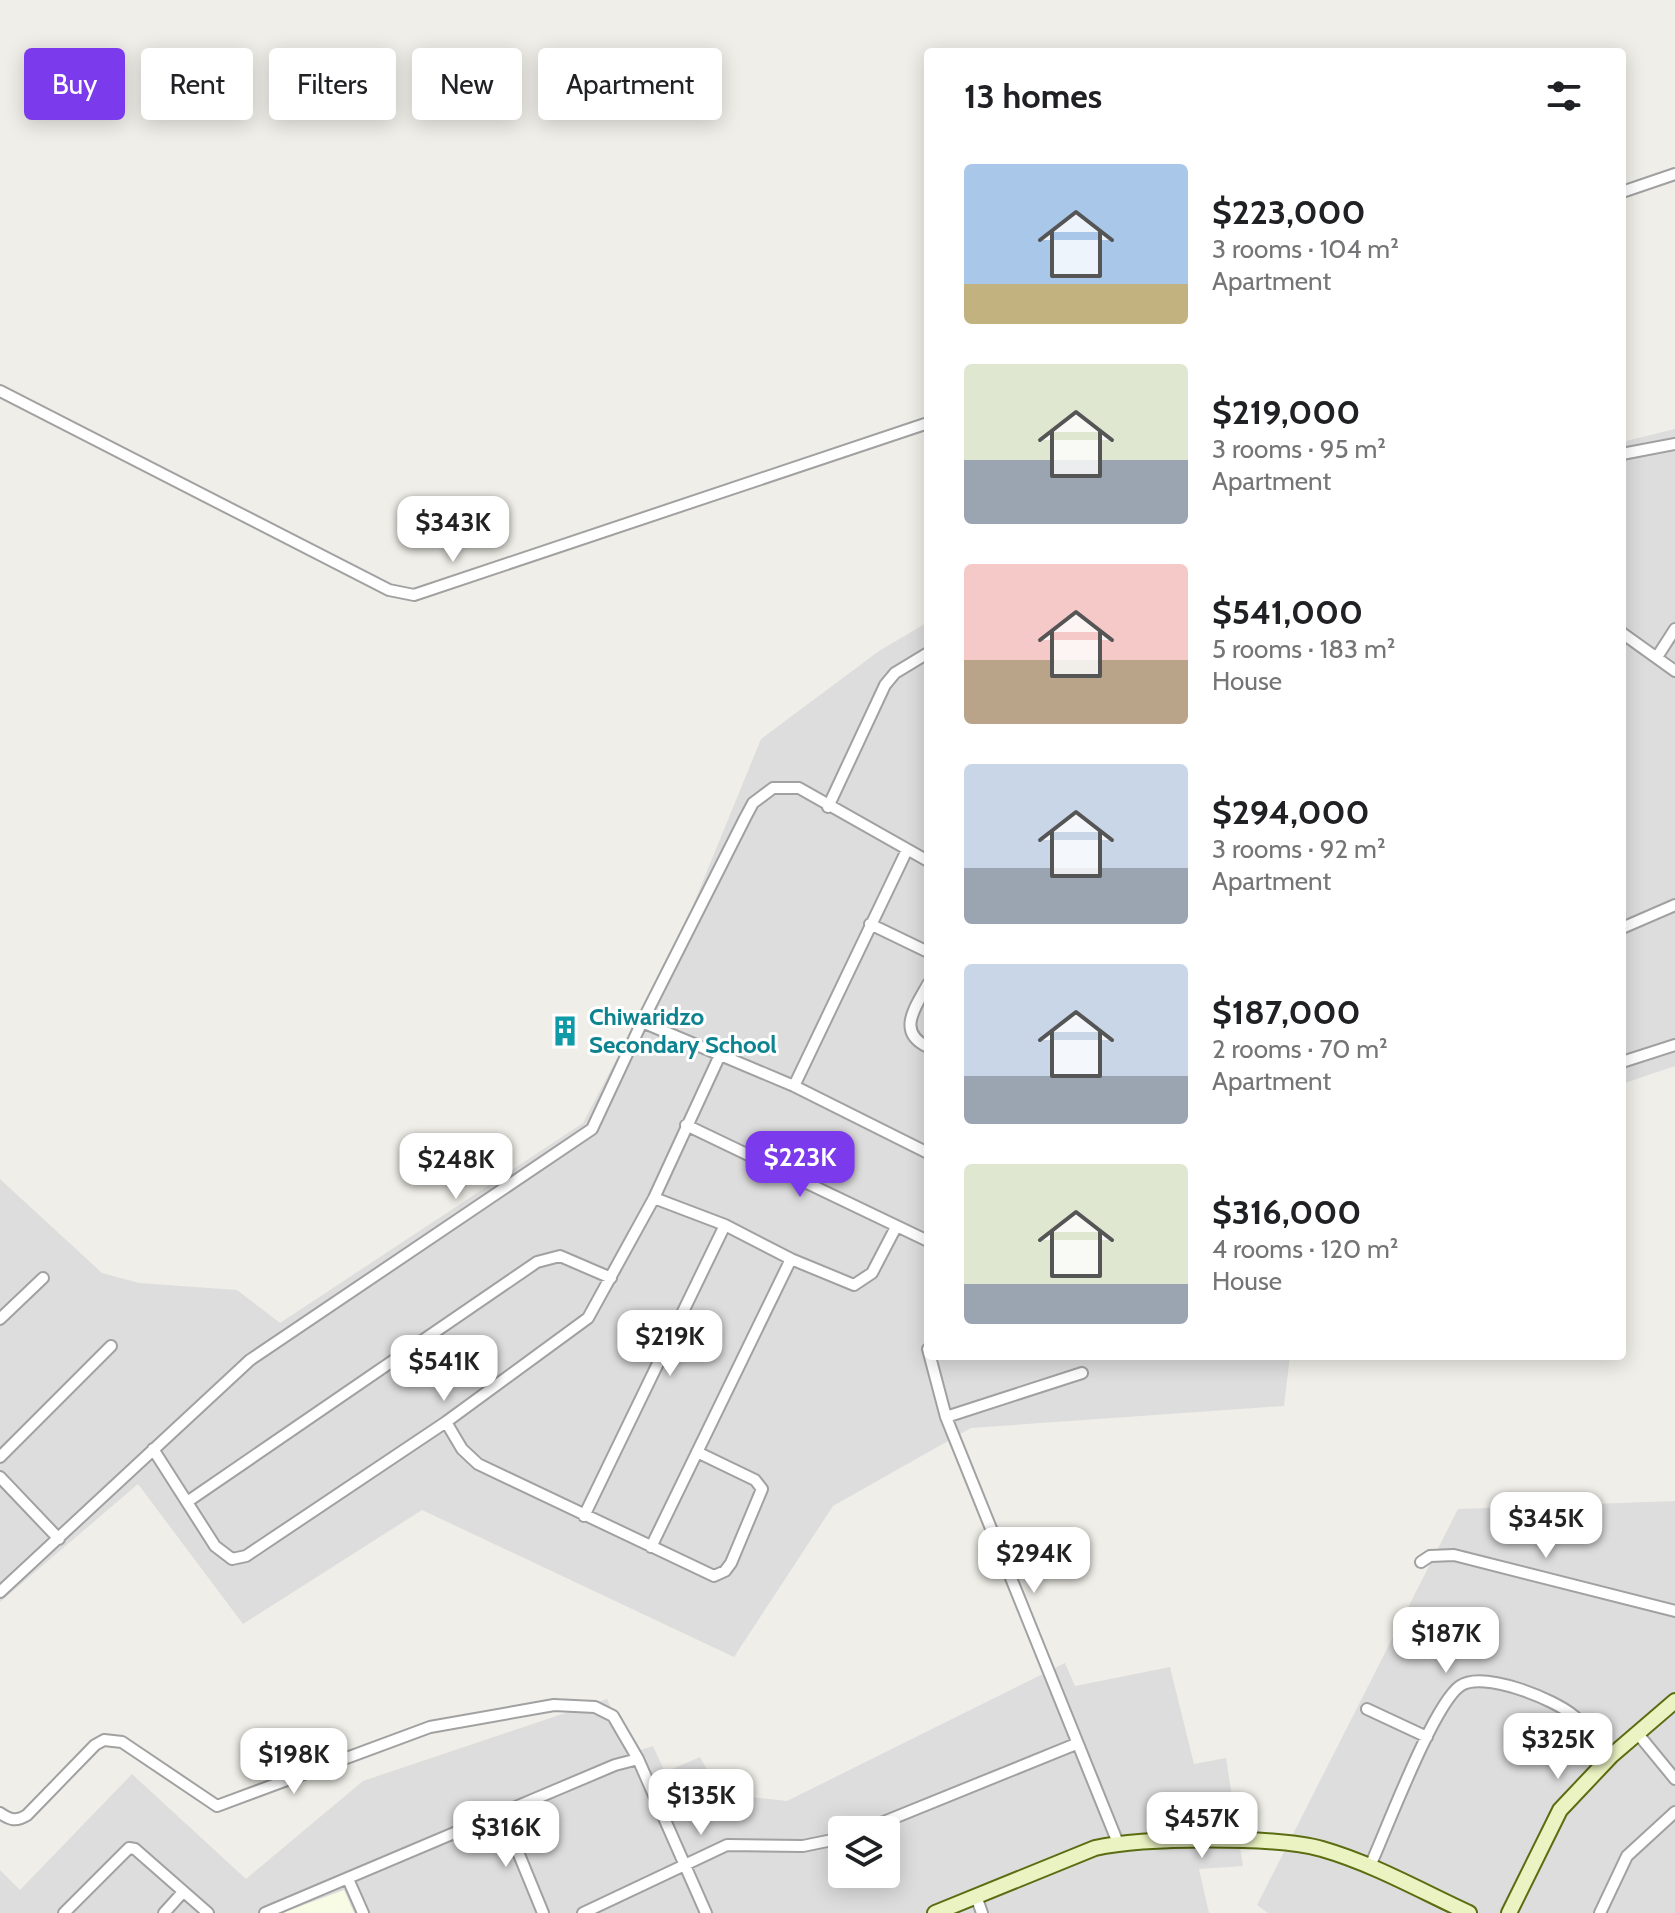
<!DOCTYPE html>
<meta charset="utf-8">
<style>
:root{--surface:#fff;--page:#f2f2f2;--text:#202124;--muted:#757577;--accent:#7c3aed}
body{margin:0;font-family:Cabin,sans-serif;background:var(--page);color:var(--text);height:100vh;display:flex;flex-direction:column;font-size:30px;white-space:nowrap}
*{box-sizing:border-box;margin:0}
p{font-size:26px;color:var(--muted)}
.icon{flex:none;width:44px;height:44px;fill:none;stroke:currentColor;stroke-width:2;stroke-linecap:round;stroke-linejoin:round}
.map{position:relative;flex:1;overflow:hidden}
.drawer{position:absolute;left:924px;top:48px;width:702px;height:1312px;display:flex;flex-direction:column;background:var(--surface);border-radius:8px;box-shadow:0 4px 20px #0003}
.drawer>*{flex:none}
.banner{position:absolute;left:24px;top:48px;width:760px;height:72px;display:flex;gap:16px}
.buttons{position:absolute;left:828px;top:1816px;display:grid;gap:16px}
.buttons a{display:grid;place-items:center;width:72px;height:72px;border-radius:8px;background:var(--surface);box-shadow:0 4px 20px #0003;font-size:40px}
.price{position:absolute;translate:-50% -68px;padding:0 18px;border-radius:16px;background:#fff;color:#222;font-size:26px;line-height:52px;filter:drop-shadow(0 2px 4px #0008)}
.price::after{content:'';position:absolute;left:50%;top:48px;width:24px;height:18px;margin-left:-12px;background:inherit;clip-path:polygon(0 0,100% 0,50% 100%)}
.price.current{background:var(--accent);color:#fff}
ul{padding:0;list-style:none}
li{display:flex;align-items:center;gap:24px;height:200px;padding:0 40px}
li span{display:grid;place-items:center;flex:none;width:224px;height:160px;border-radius:8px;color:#555}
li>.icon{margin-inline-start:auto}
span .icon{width:96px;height:96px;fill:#fffc;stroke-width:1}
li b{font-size:34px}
h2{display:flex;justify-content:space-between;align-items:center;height:96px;padding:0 40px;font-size:34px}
.pill{padding:0 28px;border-radius:8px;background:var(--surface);box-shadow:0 4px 20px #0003;font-size:28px;line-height:72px}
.pill.current{background:var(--accent);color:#fff}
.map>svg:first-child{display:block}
.residential{fill:#dedddd;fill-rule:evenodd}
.education{fill:#f9fce4}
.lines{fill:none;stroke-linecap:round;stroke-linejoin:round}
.street-casing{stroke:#a1a1a1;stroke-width:14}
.secondary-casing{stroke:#5a6d11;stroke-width:18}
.street{stroke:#fff;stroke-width:10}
.secondary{stroke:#ecf3c2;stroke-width:14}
.labels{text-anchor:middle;stroke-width:6;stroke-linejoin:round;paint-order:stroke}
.culture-label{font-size:24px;font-weight:bold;fill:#0d838f;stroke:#fff;text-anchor:start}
</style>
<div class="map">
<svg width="1675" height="1913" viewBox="0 0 1675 1913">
<rect width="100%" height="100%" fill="#efeee8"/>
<path class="residential" d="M1675,429V1066L1622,1084V442Z
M928,622V1356H1290L1284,1406L971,1428L833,1506L734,1657L422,1510L243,1624L138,1484L0,1602V1179L102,1273L139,1283L237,1290L280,1323L583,1123L678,942L761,739L879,651Z
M1675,1501V1913H1268L1257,1905L1458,1509Z
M1065,1663L1075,1686L1170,1667L1194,1764L1226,1758L1243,1866L1199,1869L1209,1913H0V1870L20,1890L132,1774L246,1879L363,1781L607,1699L631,1753L653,1746L665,1772L700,1757L721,1794L787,1801ZM842,1830H886V1874H842Z"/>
<path class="education" d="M344,1890L354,1913H282Z"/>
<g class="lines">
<g class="street-casing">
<path id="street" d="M1622,192L1675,174
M0,391L389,590L414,595L928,423
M1622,454L1675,444
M1622,633L1675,671
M1657,657L1675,629
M828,807L885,685L895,673L928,653
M870,924L928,952
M1622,928L1675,905
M928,984C915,1008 896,1032 928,1047
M642,1022L745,818L753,803L773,788H799L928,861
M1622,1062L1675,1045
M794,1086L906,852
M686,1125L928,1241
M654,1198L725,1225L791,1259L854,1285L872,1273L896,1227
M0,1319L43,1278
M928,1349L946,1417L1118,1843
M946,1417L1082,1373
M446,1422L462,1449L478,1464L714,1576L725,1571L731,1563L762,1489L755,1480L697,1452
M153,1449L215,1546L232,1559L246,1556L446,1422L588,1318L654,1198L720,1055
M0,1457L111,1346
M0,1477L59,1539
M187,1502L537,1262L560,1256L611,1278
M584,1516L725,1225
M651,1547L791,1259
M1421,1562L1430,1556L1454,1555L1675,1611
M0,1592L250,1360L592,1129L642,1022L794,1086L928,1153
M1367,1709L1427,1737
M1638,1734L1675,1779
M0,1813C10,1820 16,1822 27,1815L95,1745L104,1740L122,1742L217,1806L430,1727L554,1705L595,1707L613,1716L638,1759
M502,1813L543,1913
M864,1830L1076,1744
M1370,1866C1386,1831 1433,1705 1460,1686C1483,1670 1554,1699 1574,1716C1587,1728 1599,1743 1611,1756
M348,1879L363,1913
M976,1896L982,1913
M64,1913L129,1848L135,1849L208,1913
M164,1913L183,1892
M265,1913L615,1765L638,1759L706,1913
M583,1913L727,1845L803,1846L842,1838
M1600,1913L1627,1856L1675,1812"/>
</g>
<g class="secondary-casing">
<path id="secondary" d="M935,1913L1095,1848C1143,1837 1276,1836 1322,1849C1374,1864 1421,1891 1469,1913
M1509,1913L1560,1810L1611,1756L1675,1701"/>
</g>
<use href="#street" class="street"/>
<use href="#secondary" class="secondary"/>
</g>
<defs>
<g id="building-bare" transform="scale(2.4)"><path d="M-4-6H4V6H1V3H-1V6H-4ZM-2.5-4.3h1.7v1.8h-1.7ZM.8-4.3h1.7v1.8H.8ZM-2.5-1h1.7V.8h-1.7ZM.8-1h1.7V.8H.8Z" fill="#0f9aa8" stroke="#fff" stroke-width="2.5" paint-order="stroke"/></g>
</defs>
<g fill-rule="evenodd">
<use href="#building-bare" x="565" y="1031"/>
</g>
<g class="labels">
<g class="culture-label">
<text x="589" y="1025">Chiwaridzo<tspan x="589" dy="28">Secondary School</tspan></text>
</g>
</g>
</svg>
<div class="buttons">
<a><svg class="icon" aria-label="layers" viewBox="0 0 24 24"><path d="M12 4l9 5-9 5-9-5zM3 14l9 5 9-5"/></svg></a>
</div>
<b class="price" style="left:453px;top:564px">$343K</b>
<b class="price current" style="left:800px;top:1199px">$223K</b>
<b class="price" style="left:456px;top:1201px">$248K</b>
<b class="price" style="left:670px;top:1378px">$219K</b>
<b class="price" style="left:444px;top:1403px">$541K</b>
<b class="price" style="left:1546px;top:1560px">$345K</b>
<b class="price" style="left:1034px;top:1595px">$294K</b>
<b class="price" style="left:1446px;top:1675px">$187K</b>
<b class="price" style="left:1558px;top:1781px">$325K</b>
<b class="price" style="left:294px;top:1796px">$198K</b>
<b class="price" style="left:701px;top:1837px">$135K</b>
<b class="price" style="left:1202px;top:1860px">$457K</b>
<b class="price" style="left:506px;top:1869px">$316K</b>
<div class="banner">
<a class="pill current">Buy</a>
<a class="pill">Rent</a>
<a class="pill">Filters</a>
<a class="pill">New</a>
<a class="pill">Apartment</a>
</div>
<section class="drawer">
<h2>13 homes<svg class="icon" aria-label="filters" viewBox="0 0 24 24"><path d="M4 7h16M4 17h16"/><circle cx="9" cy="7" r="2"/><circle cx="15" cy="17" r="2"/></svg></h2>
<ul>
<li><span style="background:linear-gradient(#a9c7e8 75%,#c2b280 0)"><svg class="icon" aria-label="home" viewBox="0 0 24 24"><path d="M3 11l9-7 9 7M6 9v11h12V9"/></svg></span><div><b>$223,000</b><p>3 rooms · 104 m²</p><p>Apartment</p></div></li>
<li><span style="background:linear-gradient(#dfe7d0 60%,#9aa5b1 0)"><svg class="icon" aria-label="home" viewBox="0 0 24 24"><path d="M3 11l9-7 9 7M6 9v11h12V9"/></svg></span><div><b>$219,000</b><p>3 rooms · 95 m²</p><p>Apartment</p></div></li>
<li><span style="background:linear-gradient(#f6c9c9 60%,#b9a48a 0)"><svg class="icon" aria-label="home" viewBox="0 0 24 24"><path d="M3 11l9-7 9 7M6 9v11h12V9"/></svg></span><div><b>$541,000</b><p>5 rooms · 183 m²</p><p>House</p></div></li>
<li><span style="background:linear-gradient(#c9d6e8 65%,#9aa5b1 0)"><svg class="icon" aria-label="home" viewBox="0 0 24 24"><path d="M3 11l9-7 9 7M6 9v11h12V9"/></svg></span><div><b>$294,000</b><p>3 rooms · 92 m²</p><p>Apartment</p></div></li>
<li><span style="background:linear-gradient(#c9d6e8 70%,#9aa5b1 0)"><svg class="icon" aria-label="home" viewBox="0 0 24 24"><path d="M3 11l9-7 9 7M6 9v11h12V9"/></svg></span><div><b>$187,000</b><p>2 rooms · 70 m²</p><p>Apartment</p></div></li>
<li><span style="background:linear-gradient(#dfe7d0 75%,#9aa5b1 0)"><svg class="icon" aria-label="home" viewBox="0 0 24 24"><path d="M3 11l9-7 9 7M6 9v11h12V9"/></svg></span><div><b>$316,000</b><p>4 rooms · 120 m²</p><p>House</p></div></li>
</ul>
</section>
</div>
